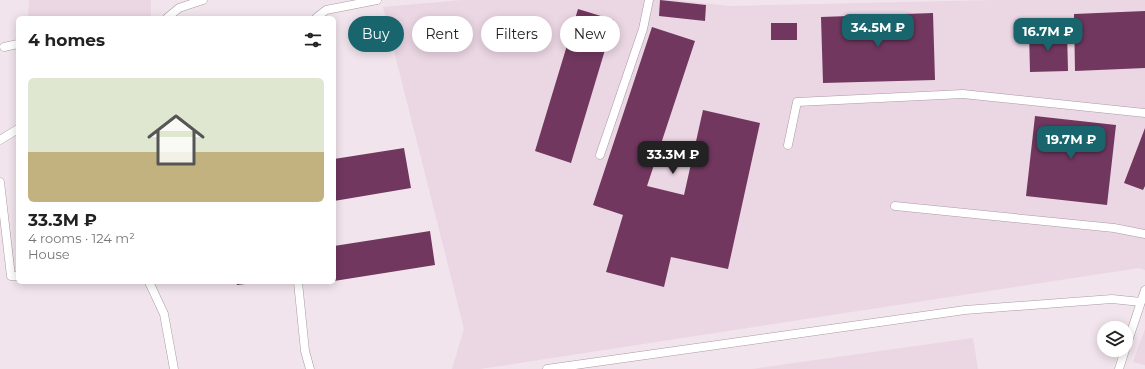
<!DOCTYPE html>
<meta charset="utf-8">
<style>
:root{--surface:#fff;--page:#f6f6f6;--text:#222;--muted:#767676;--accent:#18656d}
body{margin:0;font-family:Montserrat,sans-serif;background:var(--page);color:var(--text);height:100vh;display:flex;flex-direction:column;font-size:15px;white-space:nowrap}
*{box-sizing:border-box;margin:0}
p{font-size:13px;color:var(--muted)}
.icon{flex:none;width:22px;height:22px;fill:none;stroke:currentColor;stroke-width:2;stroke-linecap:round;stroke-linejoin:round}
.map{position:relative;flex:1;overflow:hidden}
.details{position:absolute;left:16px;top:16px;width:320px;height:268px;display:flex;flex-direction:column;background:var(--surface);border-radius:6px;box-shadow:0 2px 10px #0003}
.details>*{flex:none}
.hud{position:absolute;left:348px;top:16px;width:380px;height:36px;display:flex;gap:8px}
.fabs{position:absolute;left:1097px;top:321px;display:grid;gap:8px}
.fabs a{display:grid;place-items:center;width:36px;height:36px;border-radius:50%;background:var(--surface);box-shadow:0 2px 10px #0003;font-size:20px}
.price{position:absolute;translate:-50% -34px;padding:0 9px;border-radius:8px;background:var(--accent);color:#fff;font-size:13px;line-height:26px;filter:drop-shadow(0 1px 2px #0008)}
.price::after{content:'';position:absolute;left:50%;top:24px;width:12px;height:9px;margin-left:-6px;background:inherit;clip-path:polygon(0 0,100% 0,50% 100%)}
.price.on{background:#222;color:#fff}
ul{padding:0;list-style:none}
li{display:grid;align-content:center;gap:8px;height:212px;padding:0 12px}
li span{display:grid;place-items:center;height:124px;border-radius:6px;color:#555}
li>.icon{margin-inline-start:auto}
span .icon{width:72px;height:72px;fill:#fffc;stroke-width:1}
li b{font-size:17px}
h2{display:flex;justify-content:space-between;align-items:center;height:48px;padding:0 12px;font-size:17px}
.pill{padding:0 14px;border-radius:18px;background:var(--surface);box-shadow:0 2px 10px #0003;font-size:14px;line-height:36px}
.pill.on{background:var(--accent);color:#fff}
.map>svg:first-child{display:block}
.built{fill:#ebd6e3}
.building{fill:#71375f}
.lines{fill:none;stroke-linecap:round;stroke-linejoin:round}
.service-casing{stroke:#a89ba3;stroke-width:9}
.service{stroke:#fff;stroke-width:8}
</style>
<div class="map">
<svg width="1145" height="369" viewBox="0 0 1145 369">
<rect width="100%" height="100%" fill="#f1e4ec"/>
<path class="built" d="M29,0H151V18H28Z
M462,0H676L729,6L994,0H1145V270L1139,268L480,369H452L464,329L383,7Z
M1145,329V365L1133,362Z
M973,338L978,369H752Z"/>
<path class="building" d="M660,0L706,5L705,21L659,16Z
M578,9L614,20L571,163L535,151Z
M1145,11V68L1075,71L1074,14Z
M933,13L935,80L823,83L821,17Z
M771,23H797V40H771Z
M652,27L695,41L647,186L684,195L703,110L760,123L728,269L671,257L664,287L606,272L623,215L593,205Z
M1067,31L1068,71L1030,72L1029,32Z
M1035,116L1116,125L1107,205L1026,196Z
M1145,128V186L1143,190L1124,183Z
M404,148L411,188L334,201V159Z
M430,231L435,265L334,281V246Z
M236,282H253V283L237,285Z"/>
<g class="lines">
<g class="service-casing">
<path id="service" d="M167,18L179,8L203,0
M316,18L326,10L377,0
M4,47L18,44
M0,140L18,129
M788,145L797,102L963,94L1145,113
M600,155L643,29L649,0
M0,182L11,276H18
M895,206L1114,228L1145,234
M149,282L164,314L174,369
M298,282L305,351L310,369
M1126,347L1145,290
M547,369L965,310L1112,299L1141,302
M1119,369L1125,350"/>
</g>
<use href="#service" class="service"/>
</g>
</svg>
<div class="fabs">
<a><svg class="icon" aria-label="layers" viewBox="0 0 24 24"><path d="M12 4l9 5-9 5-9-5zM3 14l9 5 9-5"/></svg></a>
</div>
<b class="price" style="left:878px;top:48px">34.5M ₽</b>
<b class="price" style="left:1048px;top:52px">16.7M ₽</b>
<b class="price" style="left:1071px;top:160px">19.7M ₽</b>
<b class="price on" style="left:673px;top:175px">33.3M ₽</b>
<div class="hud">
<a class="pill on">Buy</a>
<a class="pill">Rent</a>
<a class="pill">Filters</a>
<a class="pill">New</a>
</div>
<section class="details">
<h2>4 homes<svg class="icon" aria-label="filters" viewBox="0 0 24 24"><path d="M4 7h16M4 17h16"/><circle cx="9" cy="7" r="2"/><circle cx="15" cy="17" r="2"/></svg></h2>
<ul>
<li><span style="background:linear-gradient(#dfe7d0 60%,#c2b280 0)"><svg class="icon" aria-label="home" viewBox="0 0 24 24"><path d="M3 11l9-7 9 7M6 9v11h12V9"/></svg></span><div><b>33.3M ₽</b><p>4 rooms · 124 m²</p><p>House</p></div></li>
</ul>
</section>
</div>
